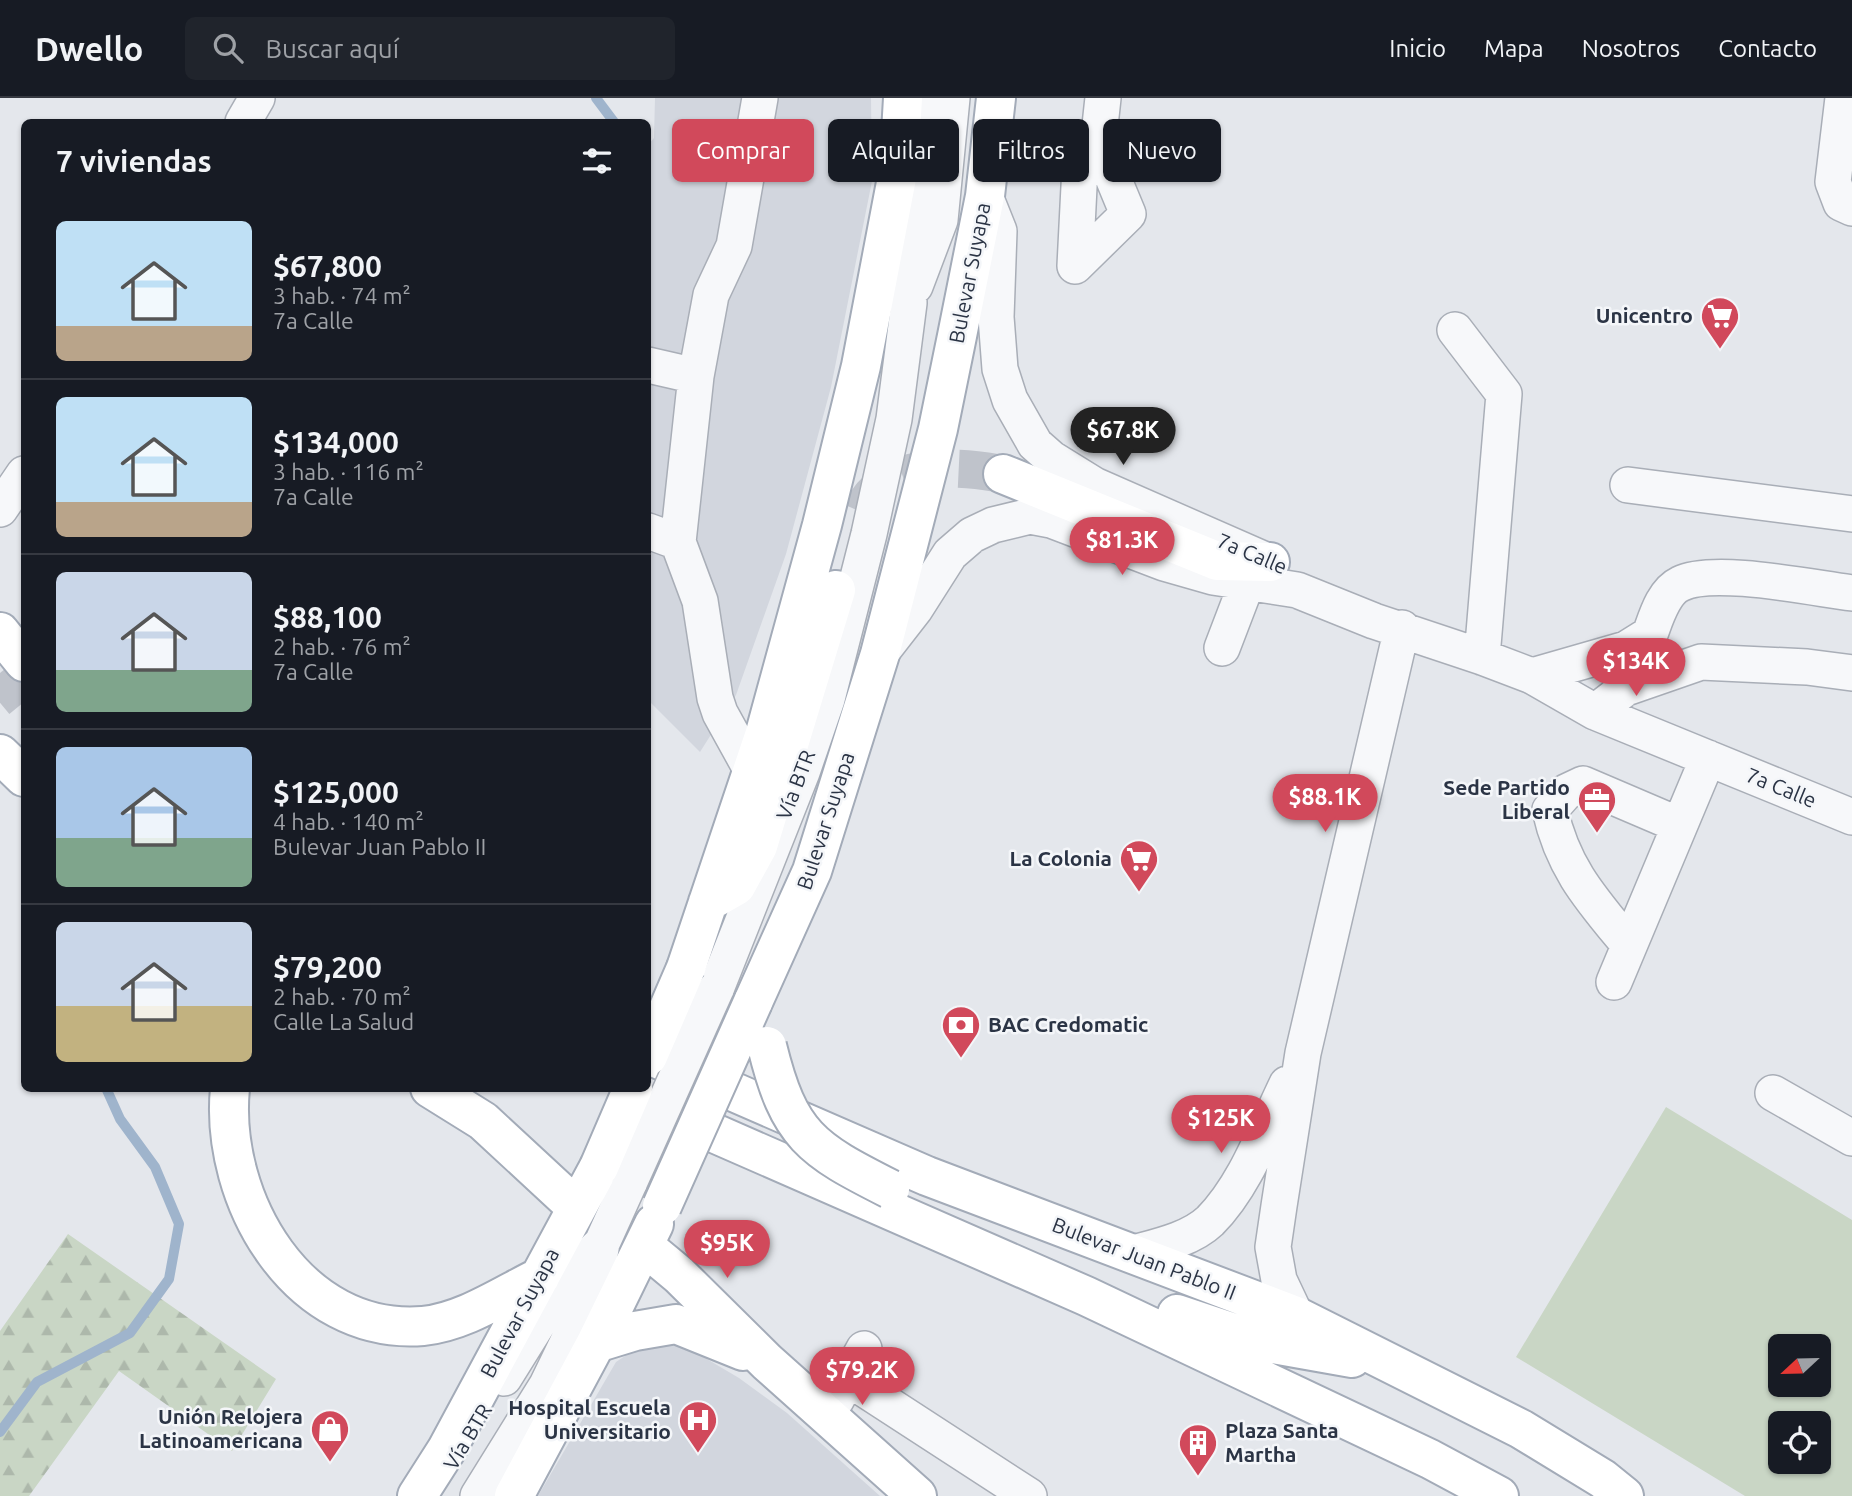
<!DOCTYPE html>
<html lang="es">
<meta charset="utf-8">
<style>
:root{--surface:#171b24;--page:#20242c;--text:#f1f3f6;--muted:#9ea1a6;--line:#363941;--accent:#d1495b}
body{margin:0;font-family:Ubuntu,sans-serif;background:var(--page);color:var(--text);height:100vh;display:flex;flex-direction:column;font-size:26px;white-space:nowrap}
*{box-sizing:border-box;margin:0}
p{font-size:23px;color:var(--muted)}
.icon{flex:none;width:38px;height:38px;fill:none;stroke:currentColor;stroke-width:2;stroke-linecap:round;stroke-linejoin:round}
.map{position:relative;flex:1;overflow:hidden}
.drawer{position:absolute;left:21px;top:21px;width:630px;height:973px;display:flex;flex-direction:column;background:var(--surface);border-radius:10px;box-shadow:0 2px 5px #0004}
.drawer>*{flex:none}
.guide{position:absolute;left:672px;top:21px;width:665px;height:63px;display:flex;gap:14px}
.needle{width:46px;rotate:248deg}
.buttons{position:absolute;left:1768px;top:1236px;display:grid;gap:14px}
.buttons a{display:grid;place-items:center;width:63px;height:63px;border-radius:10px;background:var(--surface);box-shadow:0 2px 5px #0004;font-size:35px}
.price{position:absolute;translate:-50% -60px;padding:0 16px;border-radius:24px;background:var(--accent);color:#fff;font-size:23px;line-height:46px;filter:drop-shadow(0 2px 4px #0008)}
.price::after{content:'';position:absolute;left:50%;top:42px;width:21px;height:16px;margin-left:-10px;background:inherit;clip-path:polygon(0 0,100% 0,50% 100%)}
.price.on{background:#222;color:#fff}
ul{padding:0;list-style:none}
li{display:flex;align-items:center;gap:21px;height:175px;padding:0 35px}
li+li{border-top:2px solid var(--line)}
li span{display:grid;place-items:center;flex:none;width:196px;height:140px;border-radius:10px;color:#555}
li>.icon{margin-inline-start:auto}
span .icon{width:84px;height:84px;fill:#fffc;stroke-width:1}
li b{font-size:30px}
h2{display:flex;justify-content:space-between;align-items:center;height:84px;padding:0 35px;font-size:30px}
.pill{padding:0 24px;border-radius:10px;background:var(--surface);box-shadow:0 2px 5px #0004;font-size:24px;line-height:63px}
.pill.on{background:var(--accent);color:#fff}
header{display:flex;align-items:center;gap:42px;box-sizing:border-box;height:98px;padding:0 35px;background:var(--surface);border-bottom:2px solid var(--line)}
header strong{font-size:33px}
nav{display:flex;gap:38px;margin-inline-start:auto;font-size:24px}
.search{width:490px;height:63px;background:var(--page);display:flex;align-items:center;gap:18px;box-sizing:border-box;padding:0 24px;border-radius:10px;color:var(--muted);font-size:26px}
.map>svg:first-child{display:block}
.built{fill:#d2d6de}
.forest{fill:url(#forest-firs)}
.pitch{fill:#c9d6c5;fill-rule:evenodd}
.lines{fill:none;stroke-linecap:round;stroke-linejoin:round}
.stream{stroke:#9fb4cc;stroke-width:10}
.major-tunnel{stroke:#bfc3cb;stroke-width:38;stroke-dasharray:38 19;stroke-linecap:butt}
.minor-casing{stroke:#a9aeb7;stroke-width:38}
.major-casing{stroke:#a3abb8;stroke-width:42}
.minor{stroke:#f7f8fa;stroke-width:35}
.major{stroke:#fff;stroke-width:38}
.minor-bridge-casing{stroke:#a9aeb7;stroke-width:38;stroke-linecap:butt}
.major-bridge-casing{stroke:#a3abb8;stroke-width:42;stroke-linecap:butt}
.minor-bridge{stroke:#f7f8fa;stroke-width:35}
.major-bridge{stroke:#fff;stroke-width:38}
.labels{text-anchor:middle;stroke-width:5;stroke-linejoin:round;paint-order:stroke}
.street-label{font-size:21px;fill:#2b3445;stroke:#f4f6f9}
.poi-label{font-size:21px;font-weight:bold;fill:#2b3445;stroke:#f4f6f9;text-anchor:end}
</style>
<header>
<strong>Dwello</strong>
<div class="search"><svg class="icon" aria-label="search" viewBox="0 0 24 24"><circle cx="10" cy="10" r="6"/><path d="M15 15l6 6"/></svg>Buscar aquí</div>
<nav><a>Inicio</a><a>Mapa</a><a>Nosotros</a><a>Contacto</a></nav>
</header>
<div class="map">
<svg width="1852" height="1398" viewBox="0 0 1852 1398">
<defs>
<pattern id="forest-firs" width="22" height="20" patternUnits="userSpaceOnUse" patternTransform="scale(1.75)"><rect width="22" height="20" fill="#c9d6c5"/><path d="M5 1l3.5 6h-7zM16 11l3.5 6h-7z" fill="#adb8ab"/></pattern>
</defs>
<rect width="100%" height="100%" fill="#e4e7ec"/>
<path class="built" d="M655,0H871L872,83L831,289L786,456L736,597L700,654L648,602V47L654,40Z
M646,1244H678L739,1280L787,1315L880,1398H538L616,1264Z"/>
<path class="forest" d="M68,1136L276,1281L232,1353L119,1273L29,1398H0V1233Z"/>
<path class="pitch" d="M1666,1009L1852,1122V1398H1745L1516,1259ZM1780,1248H1818V1286H1780ZM1780,1325H1818V1363H1780Z"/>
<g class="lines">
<path class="stream" d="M596,0L614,24
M0,1334L37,1284L130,1235L169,1181L179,1126L155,1069L120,1021L106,990"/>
<path class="major-tunnel" d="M861,414C885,361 956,368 1003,376
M0,575L24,604"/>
<g class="minor-casing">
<path id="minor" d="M1843,0L1833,84L1841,105L1852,110
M243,24L257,0
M992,47C1030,50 1070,44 1104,58L1128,116L1075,168
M1097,55L1103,0
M985,98L999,133L996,219L1000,271L1010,302L1035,346L1052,361L1094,387L1265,462
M1075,168L1081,49
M915,188L940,122L952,0
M1455,232L1504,296L1482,559
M648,267L696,278
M1628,387L1852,416
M0,411L24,376
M648,433L678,444
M1222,550L1248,482
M880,556L915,511L950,456L972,437L993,427L1030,418L1051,422L1164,465L1213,479L1297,492L1374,523L1482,559L1532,578L1595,614L1852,719
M1532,578L1626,551L1650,536C1656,520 1663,494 1680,486C1713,469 1812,490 1852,495
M1595,614L1626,590L1701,564L1807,569L1852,575
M752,673L720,615L715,600L700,503L678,444L696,278L711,197L734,148L760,0
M1629,847C1592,802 1563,771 1550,712L1566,694L1583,686L1679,727
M1614,884L1708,660
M716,891L802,674L827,601L869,436L894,321L909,205L907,124L925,0
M1773,995L1852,1040
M1130,1156C1155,1149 1190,1142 1210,1123C1246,1087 1265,1031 1287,986
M1296,1218L1279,1182L1273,1149L1279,1108L1303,955L1402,530
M504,1280L567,1179L602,1145
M849,1281L1029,1398
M836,1302L864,1251
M478,1398L547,1287L594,1190L602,1145L630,1083"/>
</g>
<g class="major-casing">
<path id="major" d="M1003,376L1217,463L1270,464
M0,534L24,564
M0,656L24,679
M708,804L736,788L758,748L836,492
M686,870L765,635L822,427L861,268L899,69L903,0
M753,904L812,773L880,556L938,331L957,238L985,98L996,0
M649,957L927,1078L1296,1218L1521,1331L1603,1381L1624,1398
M230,990C219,1102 298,1238 423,1228C464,1224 503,1197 540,1179
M430,990L483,1023L577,1110
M666,1014L1086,1198L1430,1361L1499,1398
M644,1148L679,1177L767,1264L917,1398
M1177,1216L1261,1244L1352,1260
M596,1245L635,1233L676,1226L743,1253
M417,1398L447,1351L599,1069
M514,1398L596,1245L654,1126"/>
</g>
<use href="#minor" class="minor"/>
<use href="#major" class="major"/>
<g class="minor-bridge-casing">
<path id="minor-bridge" d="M630,1083L716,891"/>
</g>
<g class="major-bridge-casing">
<path id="major-bridge" d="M767,948C789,1038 811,1051 890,1091
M648,958L686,870
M599,1069L633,990
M662,1108L753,904"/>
</g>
<use href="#minor-bridge" class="minor-bridge"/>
<use href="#major-bridge" class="major-bridge"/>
</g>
<defs>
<g id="supermarket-pin" transform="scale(2.0125)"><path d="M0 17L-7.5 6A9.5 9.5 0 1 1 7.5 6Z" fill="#d1495b" stroke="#f4f6f9"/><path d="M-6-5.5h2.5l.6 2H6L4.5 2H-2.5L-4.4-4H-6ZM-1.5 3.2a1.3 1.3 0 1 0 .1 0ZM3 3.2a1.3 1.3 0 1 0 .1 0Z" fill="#fff"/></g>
<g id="office-pin" transform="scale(2.0125)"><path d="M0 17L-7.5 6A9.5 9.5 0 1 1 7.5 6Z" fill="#d1495b" stroke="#f4f6f9"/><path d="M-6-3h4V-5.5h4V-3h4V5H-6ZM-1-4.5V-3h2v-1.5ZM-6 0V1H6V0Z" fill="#fff"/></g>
<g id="bank-pin" transform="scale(2.0125)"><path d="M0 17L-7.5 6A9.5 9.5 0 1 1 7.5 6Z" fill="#d1495b" stroke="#f4f6f9"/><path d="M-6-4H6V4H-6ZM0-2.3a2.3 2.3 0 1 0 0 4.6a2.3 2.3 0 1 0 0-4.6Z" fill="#fff"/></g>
<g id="hospital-pin" transform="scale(2.0125)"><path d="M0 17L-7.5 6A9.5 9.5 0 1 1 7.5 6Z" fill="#d1495b" stroke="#f4f6f9"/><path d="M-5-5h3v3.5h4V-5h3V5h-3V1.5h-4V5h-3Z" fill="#fff"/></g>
<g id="shop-pin" transform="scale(2.0125)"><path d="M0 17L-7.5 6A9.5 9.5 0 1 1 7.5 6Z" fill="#d1495b" stroke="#f4f6f9"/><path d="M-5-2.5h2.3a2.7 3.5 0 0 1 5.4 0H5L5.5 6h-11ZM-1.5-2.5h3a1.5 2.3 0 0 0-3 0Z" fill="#fff"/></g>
<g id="building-pin" transform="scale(2.0125)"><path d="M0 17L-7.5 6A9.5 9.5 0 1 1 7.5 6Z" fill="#d1495b" stroke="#f4f6f9"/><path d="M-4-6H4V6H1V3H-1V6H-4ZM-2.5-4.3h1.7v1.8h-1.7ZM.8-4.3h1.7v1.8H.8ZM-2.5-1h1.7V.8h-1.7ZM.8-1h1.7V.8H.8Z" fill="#fff"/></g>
</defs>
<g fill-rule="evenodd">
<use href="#supermarket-pin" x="1720" y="218"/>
<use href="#office-pin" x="1597" y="702"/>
<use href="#supermarket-pin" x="1139" y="761"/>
<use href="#bank-pin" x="961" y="927"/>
<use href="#hospital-pin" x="698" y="1322"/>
<use href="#shop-pin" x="330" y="1331"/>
<use href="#building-pin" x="1198" y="1345"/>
</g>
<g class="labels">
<g class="street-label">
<text transform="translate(970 175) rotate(-79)" y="7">Bulevar Suyapa</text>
<text transform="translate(1252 456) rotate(23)" y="7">7a Calle</text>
<text transform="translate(796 687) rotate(-69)" y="7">Vía BTR</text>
<text transform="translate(1781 690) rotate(22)" y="7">7a Calle</text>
<text transform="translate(826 723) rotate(-72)" y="7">Bulevar Suyapa</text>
<text transform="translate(1144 1161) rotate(21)" y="7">Bulevar Juan Pablo II</text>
<text transform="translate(520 1215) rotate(-62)" y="7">Bulevar Suyapa</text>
<text transform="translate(468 1339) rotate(-59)" y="7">Vía BTR</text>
</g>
<g class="poi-label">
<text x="1693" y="225">Unicentro</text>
<text x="1570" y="697">Sede Partido<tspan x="1570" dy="24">Liberal</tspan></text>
<text x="1112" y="768">La Colonia</text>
<text x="988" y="934" text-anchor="start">BAC Credomatic</text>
<text x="671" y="1317">Hospital Escuela<tspan x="671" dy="24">Universitario</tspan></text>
<text x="303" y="1326">Unión Relojera<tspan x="303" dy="24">Latinoamericana</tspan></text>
<text x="1225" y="1340" text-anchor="start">Plaza Santa<tspan x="1225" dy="24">Martha</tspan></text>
</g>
</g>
</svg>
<div class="buttons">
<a><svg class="needle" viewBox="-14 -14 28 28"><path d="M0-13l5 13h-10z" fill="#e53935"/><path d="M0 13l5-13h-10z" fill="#9ea1a6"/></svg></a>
<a><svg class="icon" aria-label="locate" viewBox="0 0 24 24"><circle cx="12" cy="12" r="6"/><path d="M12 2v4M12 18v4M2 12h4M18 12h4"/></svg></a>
</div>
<b class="price on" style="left:1123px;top:369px">$67.8K</b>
<b class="price" style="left:1122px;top:479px">$81.3K</b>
<b class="price" style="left:1636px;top:600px">$134K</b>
<b class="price" style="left:1325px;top:736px">$88.1K</b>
<b class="price" style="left:1221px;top:1057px">$125K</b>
<b class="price" style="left:727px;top:1182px">$95K</b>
<b class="price" style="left:862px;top:1309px">$79.2K</b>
<div class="guide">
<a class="pill on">Comprar</a>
<a class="pill">Alquilar</a>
<a class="pill">Filtros</a>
<a class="pill">Nuevo</a>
</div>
<section class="drawer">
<h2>7 viviendas<svg class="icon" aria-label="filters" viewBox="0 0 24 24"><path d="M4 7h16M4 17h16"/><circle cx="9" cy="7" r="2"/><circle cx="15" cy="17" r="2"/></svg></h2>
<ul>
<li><span style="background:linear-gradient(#bfe0f5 75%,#b9a48a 0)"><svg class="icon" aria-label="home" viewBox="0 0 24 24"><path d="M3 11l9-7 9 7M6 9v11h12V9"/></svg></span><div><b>$67,800</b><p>3 hab. · 74 m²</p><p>7a Calle</p></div></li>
<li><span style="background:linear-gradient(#bfe0f5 75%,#b9a48a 0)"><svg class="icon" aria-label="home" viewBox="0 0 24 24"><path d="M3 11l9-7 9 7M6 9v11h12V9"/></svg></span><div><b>$134,000</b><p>3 hab. · 116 m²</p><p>7a Calle</p></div></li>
<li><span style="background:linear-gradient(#c9d6e8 70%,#7fa58c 0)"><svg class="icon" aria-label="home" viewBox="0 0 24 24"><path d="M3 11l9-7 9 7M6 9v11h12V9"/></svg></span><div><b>$88,100</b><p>2 hab. · 76 m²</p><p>7a Calle</p></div></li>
<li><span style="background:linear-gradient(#a9c7e8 65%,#7fa58c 0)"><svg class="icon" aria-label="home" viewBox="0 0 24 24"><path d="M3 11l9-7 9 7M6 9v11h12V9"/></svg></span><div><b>$125,000</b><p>4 hab. · 140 m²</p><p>Bulevar Juan Pablo II</p></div></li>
<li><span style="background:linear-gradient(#c9d6e8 60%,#c2b280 0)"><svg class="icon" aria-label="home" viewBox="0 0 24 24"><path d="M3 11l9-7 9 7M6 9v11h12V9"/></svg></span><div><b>$79,200</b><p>2 hab. · 70 m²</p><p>Calle La Salud</p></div></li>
</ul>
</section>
</div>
